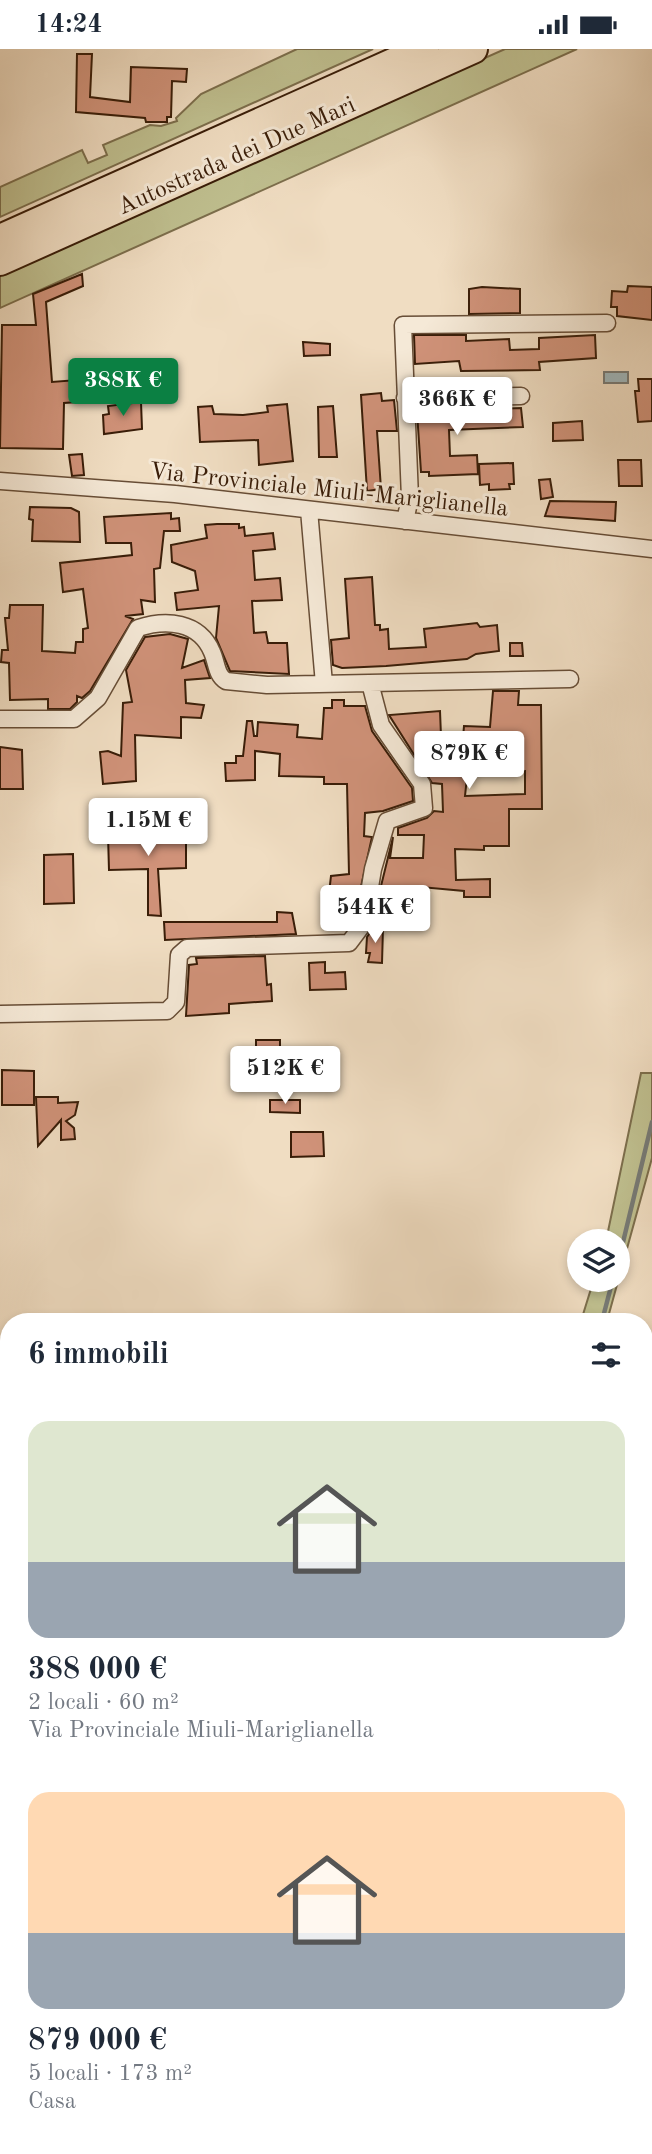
<!DOCTYPE html>
<html lang="it">
<meta charset="utf-8">
<style>
:root{--surface:#fff;--page:#f2f2f3;--text:#1f2937;--muted:#747a83;--accent:#0b8043}
body{margin:0;font-family:"Old Standard TT",serif;background:var(--page);color:var(--text);height:100vh;display:flex;flex-direction:column;font-size:26px;white-space:nowrap}
*{box-sizing:border-box;margin:0}
p{font-size:23px;color:var(--muted)}
.icon{flex:none;width:38px;height:38px;fill:none;stroke:currentColor;stroke-width:2;stroke-linecap:round;stroke-linejoin:round}
.map{position:relative;flex:1;overflow:hidden}
.details{position:absolute;left:0px;top:1264px;width:653px;height:842px;display:flex;flex-direction:column;background:var(--surface);border-radius:28px 28px 0 0;box-shadow:0 4px 10px #0003}
.details>*{flex:none}
.tools{position:absolute;left:567px;top:1180px;display:grid;gap:14px}
.tools a{display:grid;place-items:center;width:63px;height:63px;border-radius:50%;background:var(--surface);box-shadow:0 4px 10px #0003;font-size:35px}
.price{position:absolute;translate:-50% -60px;padding:0 16px;border-radius:7px;background:#fff;color:#222;font-size:23px;line-height:46px;filter:drop-shadow(0 2px 4px #0008)}
.price::after{content:'';position:absolute;left:50%;top:42px;width:21px;height:16px;margin-left:-10px;background:inherit;clip-path:polygon(0 0,100% 0,50% 100%)}
.price.current{background:var(--accent);color:#fff}
ul{padding:0;list-style:none}
li{display:grid;align-content:center;gap:14px;height:371px;padding:0 28px}
li span{display:grid;place-items:center;height:217px;border-radius:21px;color:#555}
li>.icon{margin-inline-start:auto}
span .icon{width:126px;height:126px;fill:#fffc;stroke-width:1}
li b{font-size:30px}
h2{display:flex;justify-content:space-between;align-items:center;height:84px;padding:0 28px;font-size:30px}
.status{display:flex;justify-content:space-between;align-items:center;height:49px;padding:0 35px;background:var(--surface);direction:ltr}
.status svg{height:19px;fill:currentColor}
.map>svg:first-child{display:block}
.green{fill:#bfbf8f;stroke:#7c6e4c;stroke-width:2}
.water{fill:#a0b8be;stroke:#777a75;stroke-width:2}
.lines{fill:none;stroke-linecap:round;stroke-linejoin:round}
.stream{stroke:#777a75;stroke-width:4.5}
.building{fill:#d09279;stroke:#391d08;stroke-width:2;fill-rule:evenodd}
.lane-casing{stroke:#674d36;stroke-width:11}
.street-casing{stroke:#674d36;stroke-width:19}
.highway-casing{stroke:#391d08;stroke-width:32}
.lane{stroke:#f5e9d7;stroke-width:8}
.street{stroke:#f5e9d7;stroke-width:16}
.highway{stroke:#f0ddc2;stroke-width:28}
.labels{text-anchor:middle;stroke-width:6;stroke-linejoin:round;paint-order:stroke}
.street-label{font-size:24px;fill:#391d08;stroke:#f5e9d7}
</style>
<div class="status"><b>14:24</b><svg viewBox="0 0 49 12"><path d="M0 12V9h3v3zM5 12V6h3v6zM10 12V3h3v9zM15 12V0h3v12zM26 1h20v11H26zM47 4h2v5h-2z"/></svg></div>
<div class="map">
<svg width="652" height="2105" viewBox="0 0 652 2105">
<rect width="100%" height="100%" fill="#f0ddc2"/>
<filter id="stains"><feTurbulence type="fractalNoise" baseFrequency=".00286" numOctaves="4"/><feColorMatrix values="0 0 0 0 .2 0 0 0 0 .09 0 0 0 0 .02 0 0 0 .5 -.17"/></filter>
<radialGradient id="worn" r=".72"><stop offset=".6" stop-color="#630" stop-opacity="0"/><stop offset="1" stop-color="#630" stop-opacity=".3"/></radialGradient>
<path class="green" d="M297,0H373L0,168V138L82,101L88,114L107,106L103,96L150,76L161,77L177,72L176,69L201,45Z
M505,0H577L0,259V225Z
M641,1024H652V1109L607,1272H581L594,1230H618V1192H606Z
M482,2097H550V2105H482Z"/>
<path class="water" d="M604,323H628V334H604Z"/>
<g class="lines">
<path class="stream" d="M618,1214L652,1073
M602,1272L613,1230
M510,2105V2096"/>
</g>
<path class="building" d="M77,5H92L90,48L130,53L131,18L187,20L186,33L172,32L171,68H167V73H146L145,69L76,63Z
M82,225L83,237L46,253L52,333L77,331L78,353L64,354L63,400L0,399L2,276H36L33,245Z
M628,237L652,238V271L617,267V258H611L612,242L627,243Z
M482,238L520,240V264L469,265V240Z
M414,286H466V292L509,290L510,301L539,300V289L595,286L596,309L539,313L540,321L461,322L459,312L415,315Z
M303,293L330,295V306L304,307Z
M638,330H652V372L638,373L635,342H639Z
M381,344L382,352L394,351L397,382H377L381,440L367,442L361,346Z
M141,353L142,380L104,385L103,366L109,365L108,357Z
M287,355L293,412L259,416L258,391L200,393L198,358L212,357L214,365L243,366L268,363L267,357Z
M333,357L337,408H319L318,358Z
M521,359L523,378L449,381L450,407L477,406L478,425L429,427V423H421L417,363Z
M582,372L583,391L553,392V374Z
M82,405L84,426L72,427L69,406Z
M618,411H641L642,437H619Z
M513,414L514,435H509L510,440L489,441V435L480,436L479,415Z
M550,430L553,448L541,450L539,431Z
M550,452L616,453L615,472L545,467Z
M30,458L71,459L79,463L80,493L32,492L33,471L29,470Z
M171,464V470L179,469L180,482H164L160,519L154,520L155,553L141,551L143,565L125,567L133,570L90,642L82,649L77,647V653L70,660H48V650L10,651L9,614L1,613L2,601H8L5,569H9L10,556H43L42,602L75,604L76,593H83V580L88,579L83,540L63,543L60,514L132,506L131,494H106L104,468Z
M217,475H239V479L244,478L245,487L273,484L275,500L253,502L255,531L280,529L282,551L252,552L254,584L266,583L268,594H287L289,625L230,622L216,589L219,557L177,561L175,544L198,541L195,522L172,513L171,496L207,489L205,476Z
M372,528L375,576H380V581L388,580L389,600L426,598L424,580L477,574L480,578L497,576L499,602L476,605L467,610L386,617L342,619L333,616L331,591L349,589L345,530Z
M170,585L188,590L182,619L204,611L210,629L185,631L186,654L204,656L201,669L181,668V689L135,686L136,732L103,735L100,703L108,702L121,707L123,654L132,653L126,621L145,588Z
M510,594H522L523,607H510Z
M493,642H519L518,656H541L542,760H509V797H484V801L455,800L456,831L490,830V848H464V842L421,838L419,856L404,854V839L381,837L393,788L390,809H423L424,786H398V779L427,769L434,762L443,763L442,735L432,734L389,666L440,662L441,687L463,689L464,677L490,678ZM468,719L525,722V745L465,747Z
M332,651H344V657H365L372,682L412,739L413,752L383,762L365,764L364,787L372,788L354,870L342,869L341,873L328,872V853L331,827L349,825L347,735H324V728L279,727L280,705L255,702V731L226,732L225,714H236V707H243L247,672H252L254,687H257L258,673L298,676L297,688L322,690L324,659H332Z
M0,698L22,701L23,740H0Z
M186,784V819L158,820L161,867L148,866V820L109,821L108,786Z
M73,805L74,854L44,855V806Z
M277,863L292,864L296,885L165,891L164,873H277Z
M377,874L383,879L382,914L368,913L370,904H366L367,888Z
M265,907L267,936L271,935L272,952L229,955V964L186,967L189,916L197,915L196,909Z
M325,913V924L345,923L346,940L310,941L309,914Z
M256,991H280V1013L256,1014Z
M2,1021L34,1022V1056H2Z
M36,1048H58V1054L78,1053L75,1066L66,1072L74,1079L75,1090L61,1091V1071L38,1097Z
M270,1051H300V1064L270,1063Z
M291,1083H323L324,1107L291,1108Z"/>
<g class="lines">
<g class="lane-casing">
<path id="lane" d="M0,1298H9"/>
</g>
<g class="street-casing">
<path id="street" d="M405,349L521,347
M0,432L175,445L652,500
M309,461L324,635
M405,472L410,449L403,276L607,274
M0,670H74L98,649L138,579C166,570 199,572 212,603C217,614 216,626 226,632L267,636L570,630
M0,965L167,962L176,953L179,906L187,899L349,894L364,874L373,820L387,772L424,759L422,735L381,676L370,634
M0,1716L9,1711
M0,1788H9"/>
</g>
<g class="highway-casing">
<path id="highway" d="M0,190L424,0
M0,212L473,0"/>
</g>
<use href="#lane" class="lane"/>
<use href="#street" class="street"/>
<use href="#highway" class="highway"/>
</g>
<g class="labels">
<g class="street-label">
<text transform="translate(236 106) rotate(-24)" y="8">Autostrada dei Due Mari</text>
<text transform="translate(329 440) rotate(6)" y="8">Via Provinciale Miuli-Mariglianella</text>
</g>
</g>
<rect width="100%" height="100%" filter="url(#stains)"/>
<rect width="100%" height="100%" fill="url(#worn)"/>
</svg>
<div class="tools">
<a><svg class="icon" aria-label="layers" viewBox="0 0 24 24"><path d="M12 4l9 5-9 5-9-5zM3 14l9 5 9-5"/></svg></a>
</div>
<b class="price current" style="left:123px;top:369px">388K €</b>
<b class="price" style="left:457px;top:388px">366K €</b>
<b class="price" style="left:469px;top:742px">879K €</b>
<b class="price" style="left:148px;top:809px">1.15M €</b>
<b class="price" style="left:375px;top:896px">544K €</b>
<b class="price" style="left:285px;top:1057px">512K €</b>
<section class="details">
<h2>6 immobili<svg class="icon" aria-label="filters" viewBox="0 0 24 24"><path d="M4 7h16M4 17h16"/><circle cx="9" cy="7" r="2"/><circle cx="15" cy="17" r="2"/></svg></h2>
<ul>
<li><span style="background:linear-gradient(#dfe7d0 65%,#9aa5b1 0)"><svg class="icon" aria-label="home" viewBox="0 0 24 24"><path d="M3 11l9-7 9 7M6 9v11h12V9"/></svg></span><div><b>388 000 €</b><p>2 locali · 60 m²</p><p>Via Provinciale Miuli-Mariglianella</p></div></li>
<li><span style="background:linear-gradient(#ffd9b3 65%,#9aa5b1 0)"><svg class="icon" aria-label="home" viewBox="0 0 24 24"><path d="M3 11l9-7 9 7M6 9v11h12V9"/></svg></span><div><b>879 000 €</b><p>5 locali · 173 m²</p><p>Casa</p></div></li>
</ul>
</section>
</div>
